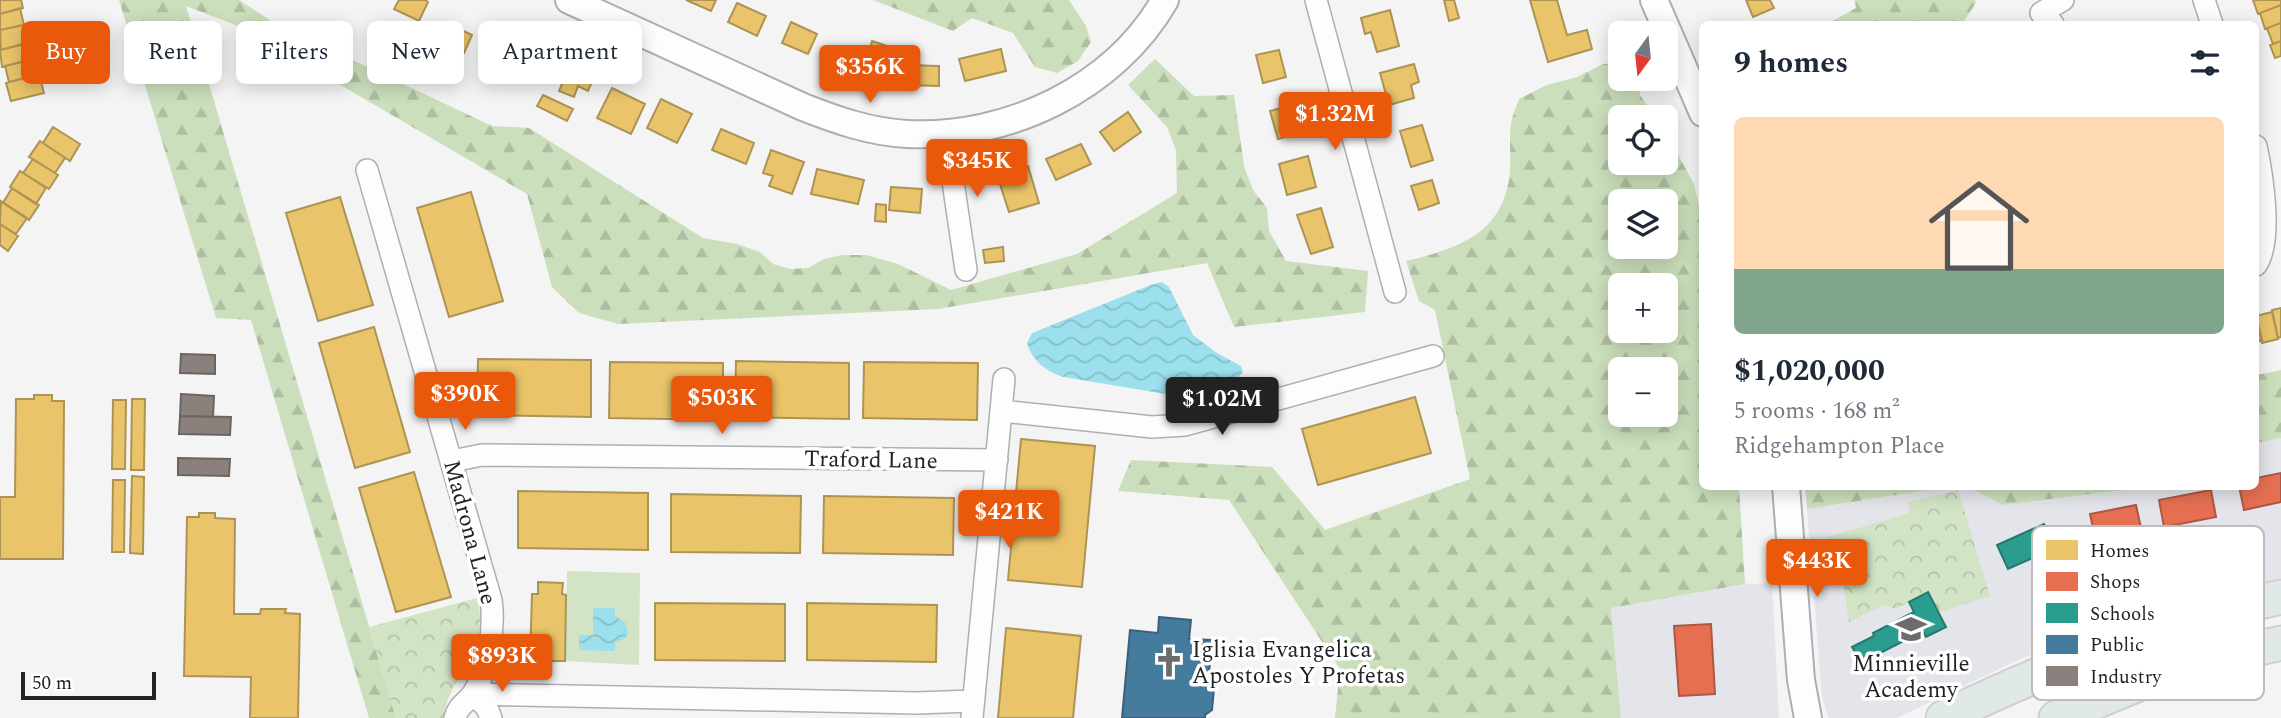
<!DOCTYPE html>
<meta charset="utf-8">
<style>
:root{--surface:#fff;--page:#f2f2f3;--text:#1f2937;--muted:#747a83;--line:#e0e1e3;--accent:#ea580c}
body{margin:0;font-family:Spectral,serif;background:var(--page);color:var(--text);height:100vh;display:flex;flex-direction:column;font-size:26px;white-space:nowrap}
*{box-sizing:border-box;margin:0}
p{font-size:23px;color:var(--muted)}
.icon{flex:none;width:38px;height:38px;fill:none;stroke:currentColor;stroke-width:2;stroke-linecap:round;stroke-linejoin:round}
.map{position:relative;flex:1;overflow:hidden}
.sheet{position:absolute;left:1699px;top:21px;width:560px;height:469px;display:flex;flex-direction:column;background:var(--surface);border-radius:10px;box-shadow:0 4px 18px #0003}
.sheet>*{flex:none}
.top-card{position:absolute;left:21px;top:21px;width:665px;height:63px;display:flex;gap:14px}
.needle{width:46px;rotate:195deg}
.tools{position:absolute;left:1608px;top:21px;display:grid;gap:14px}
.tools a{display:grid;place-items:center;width:70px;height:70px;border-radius:10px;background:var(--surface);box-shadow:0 4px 18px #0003;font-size:35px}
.scale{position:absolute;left:21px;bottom:18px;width:135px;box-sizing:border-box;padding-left:7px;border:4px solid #222324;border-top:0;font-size:19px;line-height:24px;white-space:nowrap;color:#222324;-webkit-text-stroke:5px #fff;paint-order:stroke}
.price{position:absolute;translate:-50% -60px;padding:0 16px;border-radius:7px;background:var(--accent);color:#fff;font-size:23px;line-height:46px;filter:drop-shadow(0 2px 4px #0008)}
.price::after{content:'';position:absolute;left:50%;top:42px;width:21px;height:16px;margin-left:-10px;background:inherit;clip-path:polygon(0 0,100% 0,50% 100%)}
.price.active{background:#222;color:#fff}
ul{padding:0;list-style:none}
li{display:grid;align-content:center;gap:14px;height:371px;padding:0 35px}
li+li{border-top:2px solid var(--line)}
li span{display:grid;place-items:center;height:217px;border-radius:10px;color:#555}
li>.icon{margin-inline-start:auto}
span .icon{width:126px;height:126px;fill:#fffc;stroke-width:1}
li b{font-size:30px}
h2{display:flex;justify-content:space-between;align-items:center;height:84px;padding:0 35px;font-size:30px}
.chip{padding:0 24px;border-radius:10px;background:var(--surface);box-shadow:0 4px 18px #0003;font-size:24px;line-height:63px}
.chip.active{background:var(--accent);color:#fff}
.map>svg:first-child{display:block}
.built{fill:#e3e5eb}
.forest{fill:url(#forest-firs);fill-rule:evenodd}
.park{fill:url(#park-crowns)}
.pitch{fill:#d2e4c5}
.water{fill:url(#water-waves)}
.homes{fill:#e9c46a;stroke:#ad9455;stroke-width:2}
.shops{fill:#e76f51;stroke:#ac5844;stroke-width:2}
.schools{fill:#2a9d8f;stroke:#28786f;stroke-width:2}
.public{fill:#457b9d;stroke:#3a6179;stroke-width:2}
.industry{fill:#8a817c;stroke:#6b6562;stroke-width:2}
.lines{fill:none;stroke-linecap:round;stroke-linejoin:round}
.minor-casing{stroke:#aeafb0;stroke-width:24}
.tertiary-casing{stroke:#aeafb0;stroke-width:30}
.primary-casing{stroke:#cfcfcf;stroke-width:37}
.minor{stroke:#fdfdfe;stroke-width:21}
.tertiary{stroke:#fdfdfe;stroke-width:26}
.primary{stroke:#e0e8e8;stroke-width:33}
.labels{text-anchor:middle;stroke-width:7;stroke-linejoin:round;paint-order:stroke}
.street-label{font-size:23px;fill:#222324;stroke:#fff}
.poi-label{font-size:23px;fill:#222324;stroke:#fff;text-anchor:start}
.key{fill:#fff;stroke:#bdbdbd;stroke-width:2}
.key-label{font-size:19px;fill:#222324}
</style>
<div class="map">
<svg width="2281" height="718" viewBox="0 0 2281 718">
<defs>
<pattern id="forest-firs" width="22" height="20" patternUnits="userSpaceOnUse" patternTransform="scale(1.75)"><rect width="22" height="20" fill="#cbdfbc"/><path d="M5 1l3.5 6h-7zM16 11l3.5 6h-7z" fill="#aebfa1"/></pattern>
<pattern id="park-crowns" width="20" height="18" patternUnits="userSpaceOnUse" patternTransform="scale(1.75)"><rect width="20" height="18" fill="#d2e4c5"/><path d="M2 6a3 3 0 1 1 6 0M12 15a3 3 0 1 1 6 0" fill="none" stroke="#b4c3a9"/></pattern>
<pattern id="water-waves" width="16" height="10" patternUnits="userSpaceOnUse" patternTransform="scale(1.75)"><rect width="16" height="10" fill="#9be0ec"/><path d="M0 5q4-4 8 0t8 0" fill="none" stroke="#85c0ca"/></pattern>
</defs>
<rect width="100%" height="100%" fill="#f4f4f5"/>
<path class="built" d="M2281,438V578L2139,613L2018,660L1897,718H1829L1822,698L1807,509L1947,487H1969L2002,505L2149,487L2256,486V443Z
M1772,583L1779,718H1621L1611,608L1745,584Z"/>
<path class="forest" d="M119,0H239L291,34L344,56L492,126L529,128L703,238L737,244L760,252L773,264L790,269L808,268L824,259L842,255H866L898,264L951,290L1077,254L1177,193L1176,150L1167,127L1128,85L1155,59L1194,96L1234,95L1244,166L1253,190L1267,208L1269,231L1286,261L1368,271L1365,312L1234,327L1207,263L938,309L618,324L579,313L552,287L527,194L243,28L186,6L396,718H369L251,320L216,318Z
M873,0H1069L1086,26L1091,42L1078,61L1057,73L1035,67L1013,33L972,18L953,31Z
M1854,0H1975L1976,3L1962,24H1827L1856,8Z
M1620,63V79H1638L1640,95L1655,117H1620V163H1666V133L1694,184L1703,222V486L1739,487L1745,584L1611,608L1621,718H1335L1340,669L1229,500L1118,491L1131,460L1272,467L1325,530L1470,479L1435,310L1419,301L1406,261C1452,250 1497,237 1508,185C1513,166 1508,144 1511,125C1512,116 1516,107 1519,99L1547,85L1577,77L1603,64ZM1620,201H1666V247H1620ZM1666,285V331H1620V285ZM1666,369V415H1620V369Z
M2281,370V438L2256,443V375Z
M1805,486H1947V487L1807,509Z
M1969,487H2149L2002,505Z"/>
<path class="park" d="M1958,490L1990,596L1938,613L1927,593L1896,609L1884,605L1849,622L1841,567L1827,569L1825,538L1909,513L1908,502Z
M477,598C481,613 482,633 476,648C466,674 447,687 444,718H396L369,627Z"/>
<path class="pitch" d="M567,571L640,573L639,665L565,661Z"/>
<path class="water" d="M1162,282L1169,287L1193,335L1217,353L1241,366L1243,372L1236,380L1184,397L1063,377C1046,371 1032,361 1027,343L1032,333L1153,284Z
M593,608H615V616L625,622L628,633L624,639L615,642V651L579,650V635H593Z"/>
<path class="homes" d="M0,0H21L23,8L0,14Z
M399,0H425L428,2L419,21L394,9Z
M686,0H716L711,11Z
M1444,0H1454L1459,18L1449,21Z
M1530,0H1557L1567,35L1587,30L1592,49L1548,62Z
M1746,0H1770L1774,8L1753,17Z
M2253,0H2281V5L2258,14Z
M737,3L766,16L757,36L728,22Z
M2281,5V23L2265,29L2260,13Z
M20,8L24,25L0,30V14Z
M1390,10L1399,46L1377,52L1371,32L1365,34L1361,18Z
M791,22L817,34L808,54L782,43Z
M2281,23V41L2273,44L2267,28Z
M28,24L32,42L1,50L0,30Z
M449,24L472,35L464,53L441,41Z
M499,37L525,47L517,66L492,56Z
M872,41L887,46L877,80L838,69L845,46L869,53Z
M2281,41V56L2275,58L2270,45Z
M30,42L34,59L2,67L0,50Z
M1001,49L1006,71L965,81L959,59Z
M1279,50L1286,77L1263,83L1256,55Z
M37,58L41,74L9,82L5,66Z
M572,60L597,70L588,91L578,86L574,97L559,91Z
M1414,64L1419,82L1411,85L1414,98L1389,105L1380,73Z
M907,65L939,66V86L906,85Z
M39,74L44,93L11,101L6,83Z
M612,88L645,104L631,134L597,118Z
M543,95L573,109L567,121L537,106Z
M661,99L692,114L677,143L647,128Z
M1292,105L1300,133L1278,139L1270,111Z
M1128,112L1141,132L1114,151L1100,132Z
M1422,125L1433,160L1411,167L1400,131Z
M53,127L80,144L70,161L43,143Z
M721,129L754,143L746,164L712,150Z
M40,141L65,158L55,173L29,157Z
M1081,144L1091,164L1056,180L1046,159Z
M771,150L804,162L792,194L769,186L773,176L763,173Z
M1308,156L1316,187L1287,195L1279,164Z
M33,159L58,175L49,189L23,173Z
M1028,166L1039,203L1009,212L997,175Z
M817,169L864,180L858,204L811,194Z
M20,171L46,188L36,204L10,187Z
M1432,180L1439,203L1419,210L1411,186Z
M891,187L922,189L920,213L889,210Z
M12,188L39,205L29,220L3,203Z
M471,192L503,301L449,317L417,208Z
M340,197L373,305L318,321L286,213Z
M1,201L27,218L16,234L0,224Z
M876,204L886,205V222L875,221Z
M1321,208L1333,247L1311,254L1297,215Z
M0,224L18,236L8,251L0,245Z
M1003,247L1004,261L985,263L983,250Z
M2281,308V337L2278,338L2272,310Z
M2272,312L2278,339L2262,343L2256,316Z
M2256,315L2262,340L2256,342Z
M374,327L410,452L355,468L319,343Z
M478,359L591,360V417L477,415Z
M736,361L849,363V419L735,417Z
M610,362L723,363V420L609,418Z
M864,362L978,363L977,420L863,418Z
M34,395H52V401H64L63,559H0V497H15L16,399H34Z
M1415,397L1431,453L1318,485L1302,429Z
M132,399H145L144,470H131Z
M113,400H126L125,469H112Z
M1021,439L1095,446L1082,587L1008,580Z
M414,472L451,597L396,612L359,488Z
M132,476L144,477L143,554L130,553Z
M113,480H125L124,552H112Z
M518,491L648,493V550L518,548Z
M671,494L801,496L800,553L671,552Z
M824,496L954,498L953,555L823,553Z
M199,513H215V518L235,519L234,614H260L261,609H286L285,613L300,614L298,718H250L251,677L184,676L187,517H199Z
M538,582L563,583L562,594L566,595L565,661H530L532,594H538Z
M655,603L785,604V661L655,660Z
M807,603L937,605L936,662L807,660Z
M1006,628L1081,636L1073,718H998Z"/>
<path class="shops" d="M2281,473V502L2244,510L2239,486H2256V478Z
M2211,490L2216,517L2164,527L2159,500Z
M2136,505L2141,528L2095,537L2090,514Z
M1711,624L1715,694L1679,696L1674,626Z"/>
<path class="schools" d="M2044,524L2055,548L2008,569L1997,545Z
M1928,592L1946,627L1926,637L1923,631L1861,663L1852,647L1874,636L1873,633L1914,612L1909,602Z"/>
<path class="public" d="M1159,617L1191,620L1189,639L1212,640L1208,684L1214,689L1212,710L1205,715V718H1122L1130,630L1158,633Z"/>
<path class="industry" d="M181,354L215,355V374L180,373Z
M181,394L214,396L213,417L180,416Z
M180,416L231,417L230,435L179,434Z
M178,458L230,459L229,476L178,475Z"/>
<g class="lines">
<g class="minor-casing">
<path id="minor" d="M1316,0L1395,292
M2204,0L2212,24
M2053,24L2041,13L2063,0
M946,134L966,270
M2256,146C2262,174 2273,241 2256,265
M367,170L491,600C495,627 489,668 474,692C468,703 459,703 455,718
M1002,411L1152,427L1185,425L1433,356
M452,461L482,455L997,460
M474,694L917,703L973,701
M474,694L487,708L491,718
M972,718L1004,379"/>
</g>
<g class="tertiary-casing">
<path id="tertiary" d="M569,0L803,107C836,120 870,132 907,134C1007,139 1114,89 1165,0
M1654,0L1703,113
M1786,486L1801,680L1808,718"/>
</g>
<g class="primary-casing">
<path id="primary" d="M1943,718C2050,666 2165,622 2281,597
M2056,718L2151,679L2234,654L2281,643"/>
</g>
<use href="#minor" class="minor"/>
<use href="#tertiary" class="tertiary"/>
<use href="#primary" class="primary"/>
</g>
<defs>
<g id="school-bare" transform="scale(2.415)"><path d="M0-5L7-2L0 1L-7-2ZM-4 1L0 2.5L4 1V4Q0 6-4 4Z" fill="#6c6c6d" stroke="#fff" stroke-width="2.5" paint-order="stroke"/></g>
<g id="church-bare" transform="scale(2.415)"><path d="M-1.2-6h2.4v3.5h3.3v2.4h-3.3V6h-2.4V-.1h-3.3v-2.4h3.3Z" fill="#6c6c6d" stroke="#fff" stroke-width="2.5" paint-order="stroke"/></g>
</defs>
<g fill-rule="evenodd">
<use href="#school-bare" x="1911" y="629"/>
<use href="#church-bare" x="1169" y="662"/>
</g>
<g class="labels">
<g class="street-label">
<text transform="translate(871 459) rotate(1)" y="8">Traford Lane</text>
<text transform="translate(471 532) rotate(75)" y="8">Madrona Lane</text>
</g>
<g class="poi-label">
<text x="1192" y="657">Iglisia Evangelica<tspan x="1192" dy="26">Apostoles Y Profetas</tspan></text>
<text x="1911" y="671" text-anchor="middle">Minnieville<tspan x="1911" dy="26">Academy</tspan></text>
</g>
</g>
<rect x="2032" y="526" width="232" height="174" rx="10" class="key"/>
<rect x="2046" y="540" width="32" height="20" fill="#e9c46a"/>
<rect x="2046" y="572" width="32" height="19" fill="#e76f51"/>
<rect x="2046" y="603" width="32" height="20" fill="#2a9d8f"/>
<rect x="2046" y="635" width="32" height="19" fill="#457b9d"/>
<rect x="2046" y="666" width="32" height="20" fill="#8a817c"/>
<g class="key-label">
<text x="2090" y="557">Homes</text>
<text x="2090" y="588">Shops</text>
<text x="2090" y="620">Schools</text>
<text x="2090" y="651">Public</text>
<text x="2090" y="683">Industry</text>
</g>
</svg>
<div class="tools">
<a><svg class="needle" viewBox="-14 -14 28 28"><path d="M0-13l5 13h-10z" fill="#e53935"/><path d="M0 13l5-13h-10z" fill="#747a83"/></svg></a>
<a><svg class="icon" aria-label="locate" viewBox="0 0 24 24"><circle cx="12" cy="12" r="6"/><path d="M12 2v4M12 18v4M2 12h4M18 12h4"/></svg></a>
<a><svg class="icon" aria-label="layers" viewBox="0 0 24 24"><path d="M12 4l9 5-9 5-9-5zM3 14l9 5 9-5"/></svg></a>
<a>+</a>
<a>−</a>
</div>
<div class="scale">50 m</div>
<b class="price" style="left:870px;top:105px">$356K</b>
<b class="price" style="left:1335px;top:152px">$1.32M</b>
<b class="price" style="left:977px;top:199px">$345K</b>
<b class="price" style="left:465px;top:432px">$390K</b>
<b class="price" style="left:722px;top:436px">$503K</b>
<b class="price active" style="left:1222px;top:437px">$1.02M</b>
<b class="price" style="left:1009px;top:550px">$421K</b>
<b class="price" style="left:1817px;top:599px">$443K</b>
<b class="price" style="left:502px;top:694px">$893K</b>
<div class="top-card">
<a class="chip active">Buy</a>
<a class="chip">Rent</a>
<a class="chip">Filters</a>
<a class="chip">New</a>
<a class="chip">Apartment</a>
</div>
<section class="sheet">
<h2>9 homes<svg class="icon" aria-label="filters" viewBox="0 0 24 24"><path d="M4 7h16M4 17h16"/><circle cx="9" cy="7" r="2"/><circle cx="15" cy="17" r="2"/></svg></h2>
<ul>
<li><span style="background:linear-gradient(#ffd9b3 70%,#7fa58c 0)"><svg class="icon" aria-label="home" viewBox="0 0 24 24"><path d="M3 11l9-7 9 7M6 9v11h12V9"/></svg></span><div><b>$1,020,000</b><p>5 rooms · 168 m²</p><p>Ridgehampton Place</p></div></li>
</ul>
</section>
</div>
